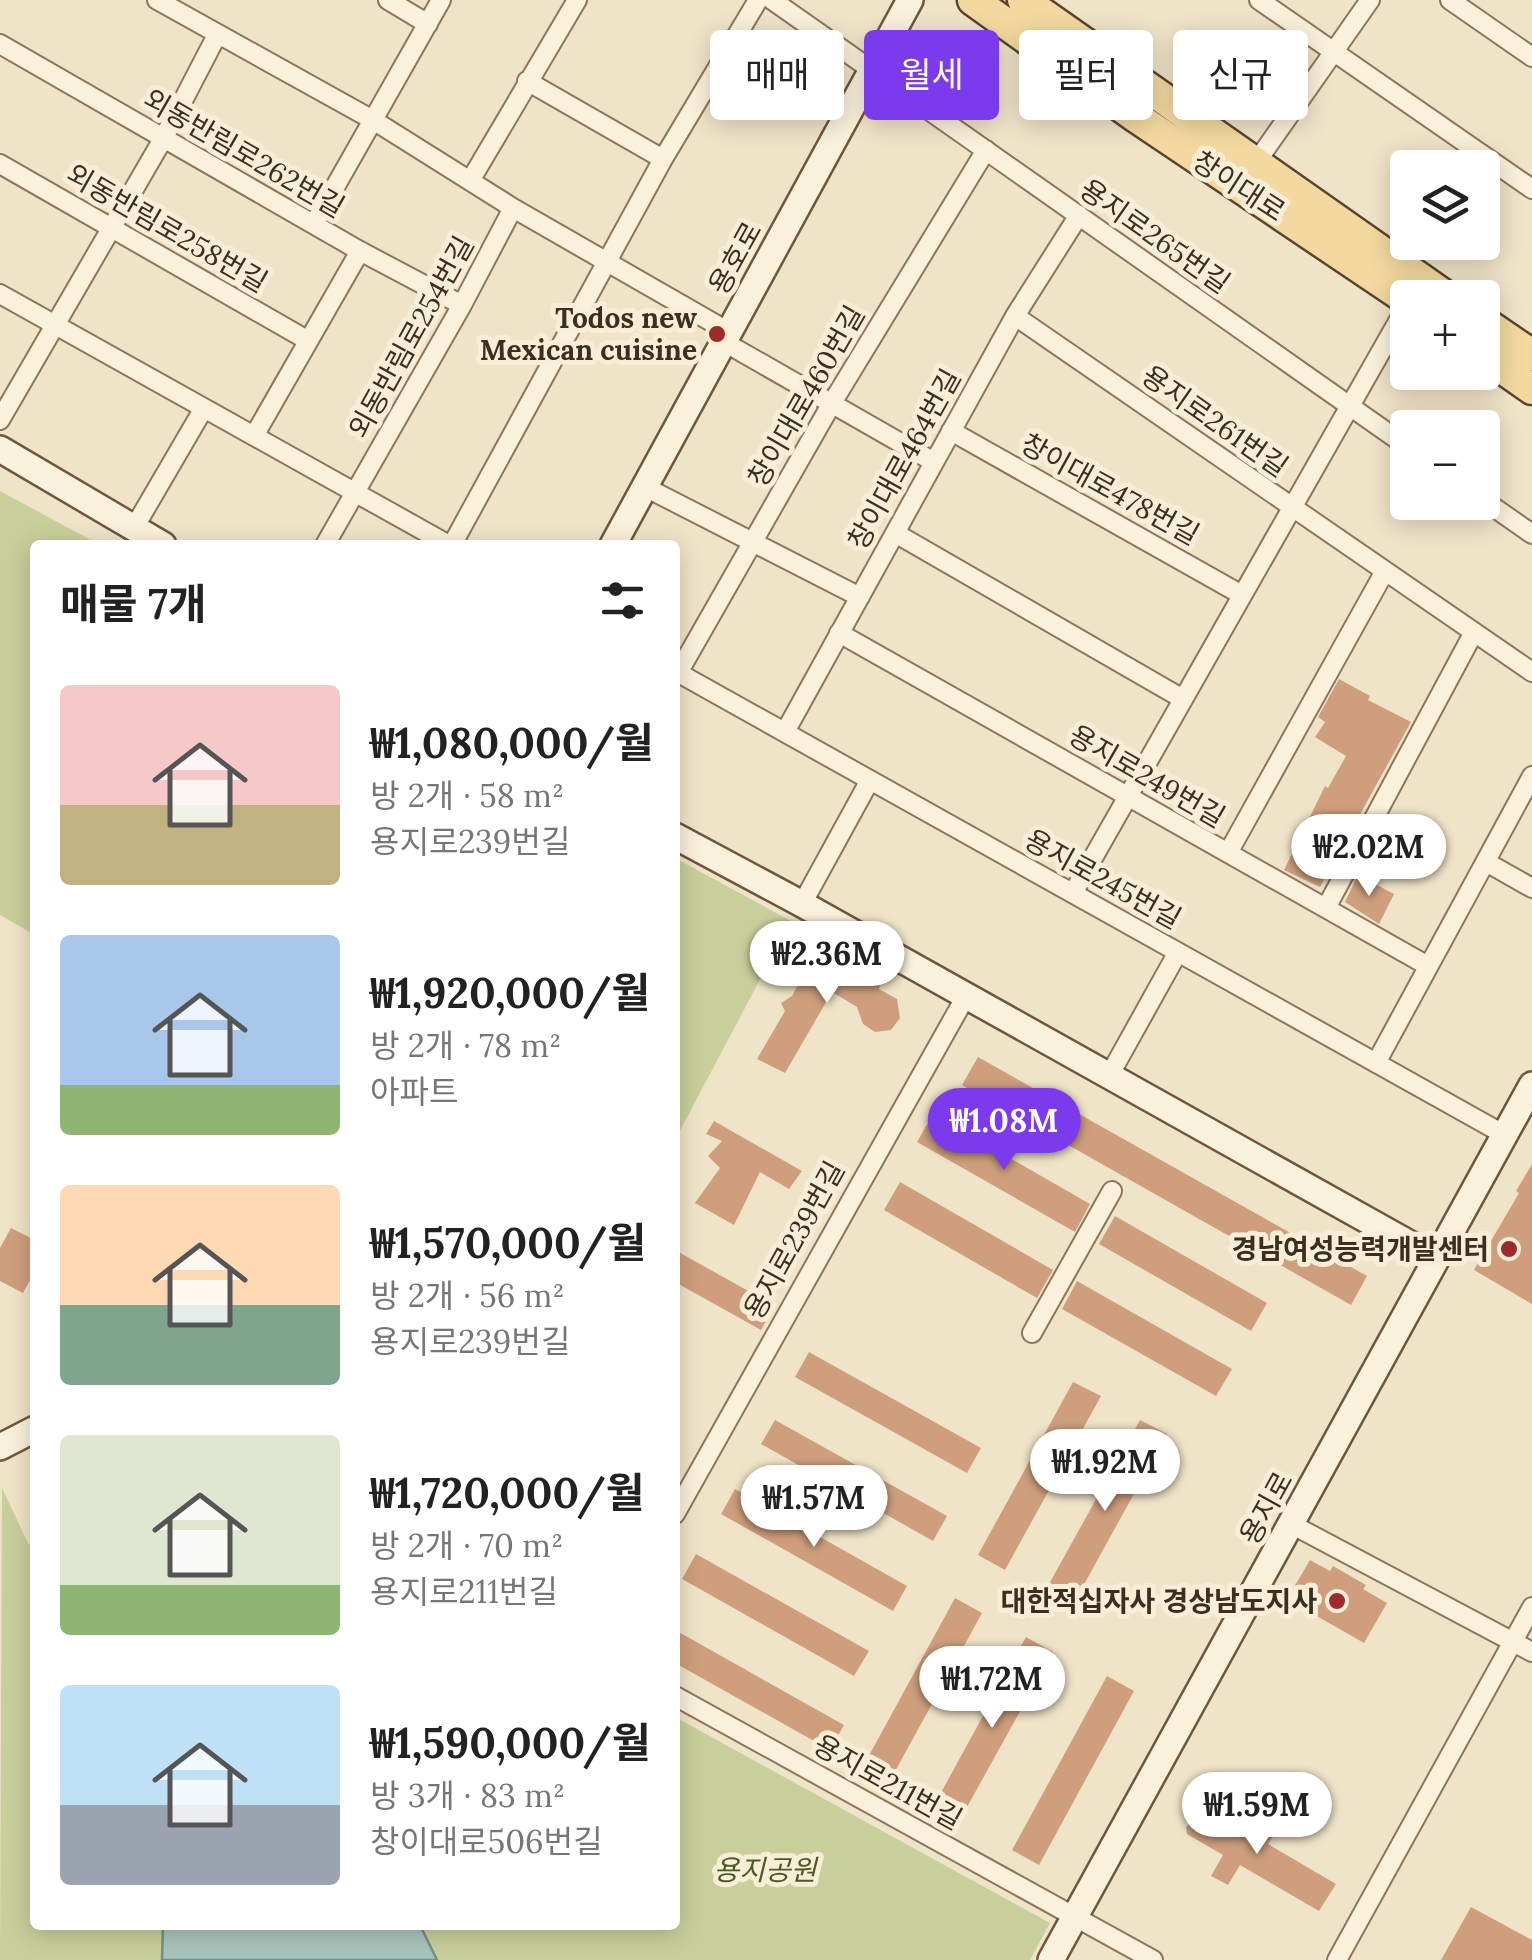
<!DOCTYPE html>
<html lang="ko">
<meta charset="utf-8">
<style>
:root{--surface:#fff;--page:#f2f2f2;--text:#222;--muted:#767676;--accent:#7c3aed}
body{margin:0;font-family:Lora,"Noto Sans KR",serif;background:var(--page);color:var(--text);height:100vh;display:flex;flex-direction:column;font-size:38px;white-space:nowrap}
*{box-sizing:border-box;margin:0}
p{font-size:32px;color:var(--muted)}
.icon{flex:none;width:55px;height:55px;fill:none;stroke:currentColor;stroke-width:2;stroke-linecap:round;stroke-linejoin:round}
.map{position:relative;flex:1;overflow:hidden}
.details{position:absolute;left:30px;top:540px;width:650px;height:1390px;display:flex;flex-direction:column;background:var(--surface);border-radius:10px;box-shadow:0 5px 25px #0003}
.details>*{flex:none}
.hud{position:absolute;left:710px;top:30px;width:670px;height:90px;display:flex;gap:20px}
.buttons{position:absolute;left:1390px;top:150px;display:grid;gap:20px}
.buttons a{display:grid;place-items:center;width:110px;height:110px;border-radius:10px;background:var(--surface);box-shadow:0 5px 25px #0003;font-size:50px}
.price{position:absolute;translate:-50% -85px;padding:0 22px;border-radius:35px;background:#fff;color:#222;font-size:32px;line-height:65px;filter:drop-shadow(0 2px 5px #0008)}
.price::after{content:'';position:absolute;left:50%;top:60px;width:30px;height:22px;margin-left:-15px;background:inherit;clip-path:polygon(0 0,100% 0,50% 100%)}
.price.selected{background:var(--accent);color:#fff}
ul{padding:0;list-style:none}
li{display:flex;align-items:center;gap:30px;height:250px;padding:0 30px}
li span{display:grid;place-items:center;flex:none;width:280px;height:200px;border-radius:10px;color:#555}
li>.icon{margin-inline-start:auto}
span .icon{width:120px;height:120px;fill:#fffc;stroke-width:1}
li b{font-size:42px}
h2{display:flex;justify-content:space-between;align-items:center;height:120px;padding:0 30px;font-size:42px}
.tag{padding:0 35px;border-radius:10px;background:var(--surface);box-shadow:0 5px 25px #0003;font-size:35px;line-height:90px}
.tag.selected{background:var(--accent);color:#fff}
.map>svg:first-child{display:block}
.green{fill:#c9cf9b}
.water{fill:#a9c4bc;stroke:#6f938a;stroke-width:2.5}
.building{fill:#cf9f7d}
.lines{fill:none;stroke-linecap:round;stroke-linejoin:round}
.street-casing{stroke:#8d765c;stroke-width:22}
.secondary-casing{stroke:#6f573f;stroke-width:30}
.primary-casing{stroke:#5b4430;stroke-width:35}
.street{stroke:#faf1dc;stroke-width:18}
.secondary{stroke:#faf1dc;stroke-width:25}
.primary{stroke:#f3d9a0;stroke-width:30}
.poi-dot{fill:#9e2a2b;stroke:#f7eed8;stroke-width:4}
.labels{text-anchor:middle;stroke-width:10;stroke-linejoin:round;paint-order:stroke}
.street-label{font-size:28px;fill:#3d2e20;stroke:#f7eed8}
.poi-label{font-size:28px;font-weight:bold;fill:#3d2e20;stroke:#f7eed8;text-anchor:end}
.park-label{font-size:28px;font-style:italic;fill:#4d5a26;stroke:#f7eed8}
</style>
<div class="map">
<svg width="1532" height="1960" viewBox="0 0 1532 1960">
<rect width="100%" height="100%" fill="#f0e4c8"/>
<path class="green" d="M0,491L100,545H35V935L0,915Z
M675,858L791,921L675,1140Z
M2,1488L29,1545L35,1540V1925H675V1717L1050,1923L1030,1960H0Z"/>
<path class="water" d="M163,1925H420L437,1960H162Z"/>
<path class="building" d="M1339,679L1370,696L1368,700L1411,722L1320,887L1284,870L1325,786L1328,788L1346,756L1315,737L1325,722L1318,717Z
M1358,875L1394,894L1379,924L1345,902Z
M818,948L870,975L882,974L879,989L897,999L900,1018L891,1030L875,1032L863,1024L857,1007L832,992L785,1073L757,1059L785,1011L781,1003L792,996Z
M978,1057L1367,1276L1351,1305L962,1085Z
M933,1114L1090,1204L1075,1232L917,1142Z
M714,1121L802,1171L789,1189L760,1172L734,1225L695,1203L720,1168L708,1156L722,1141L706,1134Z
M1532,1164V1304L1474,1270L1519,1193L1516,1191Z
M900,1182L1053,1270L1037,1298L884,1210Z
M1115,1216L1267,1303L1251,1331L1099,1244Z
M11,1228L35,1240V1271L23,1293L0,1281V1248Z
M675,1250L775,1306L761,1330L675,1282Z
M1077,1281L1232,1369L1216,1396L1062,1309Z
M809,1352L981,1448L967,1473L795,1377Z
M1073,1382L1101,1396L1005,1570L978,1555Z
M775,1420L947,1516L933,1541L761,1444Z
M1140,1420L1167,1434L1071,1608L1044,1593Z
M735,1489L907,1586L893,1611L721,1514Z
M696,1554L869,1651L854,1676L682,1579Z
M1310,1560L1330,1571L1333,1566L1366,1585L1363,1589L1387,1603L1364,1643L1287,1599Z
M955,1598L982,1613L887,1786L860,1772Z
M675,1630L844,1725L830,1750L675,1663Z
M1026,1637L1053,1652L957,1825L931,1811Z
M1107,1676L1134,1691L1039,1865L1012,1850Z
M1200,1804L1236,1824L1242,1814L1275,1833L1268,1844L1336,1884L1319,1911L1240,1865L1228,1885L1211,1876L1223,1855L1187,1834L1186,1827L1197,1818Z
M1471,1907L1532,1940V1960H1441Z"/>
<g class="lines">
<g class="street-casing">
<path id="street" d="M157,0L373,120L513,208L729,332
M388,0L428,24
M772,0L1408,447
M1259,0L1532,189
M1450,0L1532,57
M0,44L360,251L462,305
M527,81L663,159
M0,164L307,340
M1255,164L1370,0
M470,181L577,0
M314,224L441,0
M0,294L449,545
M1015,316L1532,672
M724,342L934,462
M0,420L163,139L217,35
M951,431L1242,595
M254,436L360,251
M645,487L860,597
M1482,499L1532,534
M134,528L204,408
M895,533L1183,699
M325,545L462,305L513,208
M452,545L663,159L758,0
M839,633L1428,966
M675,671L1505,1135
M678,673L832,403L986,150
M785,732L1015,316L1079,215
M1228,853L1385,571
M1486,862L1532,888
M1073,893L1408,304
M802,904L870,780
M1326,908L1474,632
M1376,1063L1532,776
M1109,1076L1178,952
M1032,1333L1112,1191
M675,1514L966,996
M1291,1524L1532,1652
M675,1696L1153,1960
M1337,1960L1532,1607"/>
</g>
<g class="secondary-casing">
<path id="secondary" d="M0,449L163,545
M613,545L910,0
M675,836L802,904L1435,1258
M0,1447L35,1429
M1051,1960L1532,1085"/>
</g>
<g class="primary-casing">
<path id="primary" d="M973,0L1136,117L1408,300
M1023,0L1448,298
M1482,321L1532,355
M1482,354L1532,389"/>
</g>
<use href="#street" class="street"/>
<use href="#secondary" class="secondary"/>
<use href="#primary" class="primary"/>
</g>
<g class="poi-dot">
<circle cx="717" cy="334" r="10"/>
<circle cx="1509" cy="1249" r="10"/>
<circle cx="1337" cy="1601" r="10"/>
</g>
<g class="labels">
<g class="street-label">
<text transform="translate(244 153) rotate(30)" y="10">외동반림로262번길</text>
<text transform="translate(1239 186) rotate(33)" y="10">창이대로</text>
<text transform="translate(167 228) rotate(30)" y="10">외동반림로258번길</text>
<text transform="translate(1155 236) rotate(35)" y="10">용지로265번길</text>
<text transform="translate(735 258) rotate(-61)" y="10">용호로</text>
<text transform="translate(411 337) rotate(-61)" y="10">외동반림로254번길</text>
<text transform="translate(806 396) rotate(-60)" y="10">창이대로460번길</text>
<text transform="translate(1215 421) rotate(35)" y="10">용지로261번길</text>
<text transform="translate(904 459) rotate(-61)" y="10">창이대로464번길</text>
<text transform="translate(1110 489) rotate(29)" y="10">창이대로478번길</text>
<text transform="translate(1147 776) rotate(30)" y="10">용지로249번길</text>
<text transform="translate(1103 879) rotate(29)" y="10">용지로245번길</text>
<text transform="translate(794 1240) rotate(-61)" y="10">용지로239번길</text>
<text transform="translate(1266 1508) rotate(-61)" y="10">용지로</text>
<text transform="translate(888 1782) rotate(29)" y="10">용지로211번길</text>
</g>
<g class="poi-label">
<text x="697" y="328">Todos new<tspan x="697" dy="32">Mexican cuisine</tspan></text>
<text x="1489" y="1259">경남여성능력개발센터</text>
<text x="1317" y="1611">대한적십자사 경상남도지사</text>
</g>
<g class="park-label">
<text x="765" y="1880">용지공원</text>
</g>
</g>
</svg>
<div class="buttons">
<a><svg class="icon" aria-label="layers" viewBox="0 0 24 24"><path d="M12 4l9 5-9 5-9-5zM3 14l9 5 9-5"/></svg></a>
<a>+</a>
<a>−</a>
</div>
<b class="price" style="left:1369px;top:899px">₩2.02M</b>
<b class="price" style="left:827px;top:1006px">₩2.36M</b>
<b class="price selected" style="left:1004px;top:1173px">₩1.08M</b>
<b class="price" style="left:1105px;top:1514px">₩1.92M</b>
<b class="price" style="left:814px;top:1550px">₩1.57M</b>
<b class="price" style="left:992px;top:1731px">₩1.72M</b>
<b class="price" style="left:1257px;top:1857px">₩1.59M</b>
<div class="hud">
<a class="tag">매매</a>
<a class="tag selected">월세</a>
<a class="tag">필터</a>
<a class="tag">신규</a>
</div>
<section class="details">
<h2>매물 7개<svg class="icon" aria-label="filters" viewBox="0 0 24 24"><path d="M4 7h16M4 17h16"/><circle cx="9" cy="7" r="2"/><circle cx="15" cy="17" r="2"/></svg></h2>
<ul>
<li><span style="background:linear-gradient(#f6c9c9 60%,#c2b280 0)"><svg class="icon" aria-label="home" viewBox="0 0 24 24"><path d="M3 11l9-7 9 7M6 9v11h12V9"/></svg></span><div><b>₩1,080,000/월</b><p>방 2개 · 58 m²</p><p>용지로239번길</p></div></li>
<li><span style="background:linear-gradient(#a9c7e8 75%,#8fb573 0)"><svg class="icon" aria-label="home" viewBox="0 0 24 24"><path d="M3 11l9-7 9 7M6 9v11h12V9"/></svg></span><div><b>₩1,920,000/월</b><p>방 2개 · 78 m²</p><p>아파트</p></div></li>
<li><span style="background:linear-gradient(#ffd9b3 60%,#7fa58c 0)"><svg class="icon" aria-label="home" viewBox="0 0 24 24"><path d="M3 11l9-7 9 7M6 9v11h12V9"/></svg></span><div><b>₩1,570,000/월</b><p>방 2개 · 56 m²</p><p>용지로239번길</p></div></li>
<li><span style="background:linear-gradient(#dfe7d0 75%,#8fb573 0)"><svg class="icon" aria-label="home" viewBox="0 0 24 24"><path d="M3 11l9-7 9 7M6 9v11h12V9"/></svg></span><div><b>₩1,720,000/월</b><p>방 2개 · 70 m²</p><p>용지로211번길</p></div></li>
<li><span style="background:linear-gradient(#bfe0f5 60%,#9aa5b1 0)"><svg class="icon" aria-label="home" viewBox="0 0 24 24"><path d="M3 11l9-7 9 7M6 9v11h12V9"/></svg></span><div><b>₩1,590,000/월</b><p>방 3개 · 83 m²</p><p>창이대로506번길</p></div></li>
</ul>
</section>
</div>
